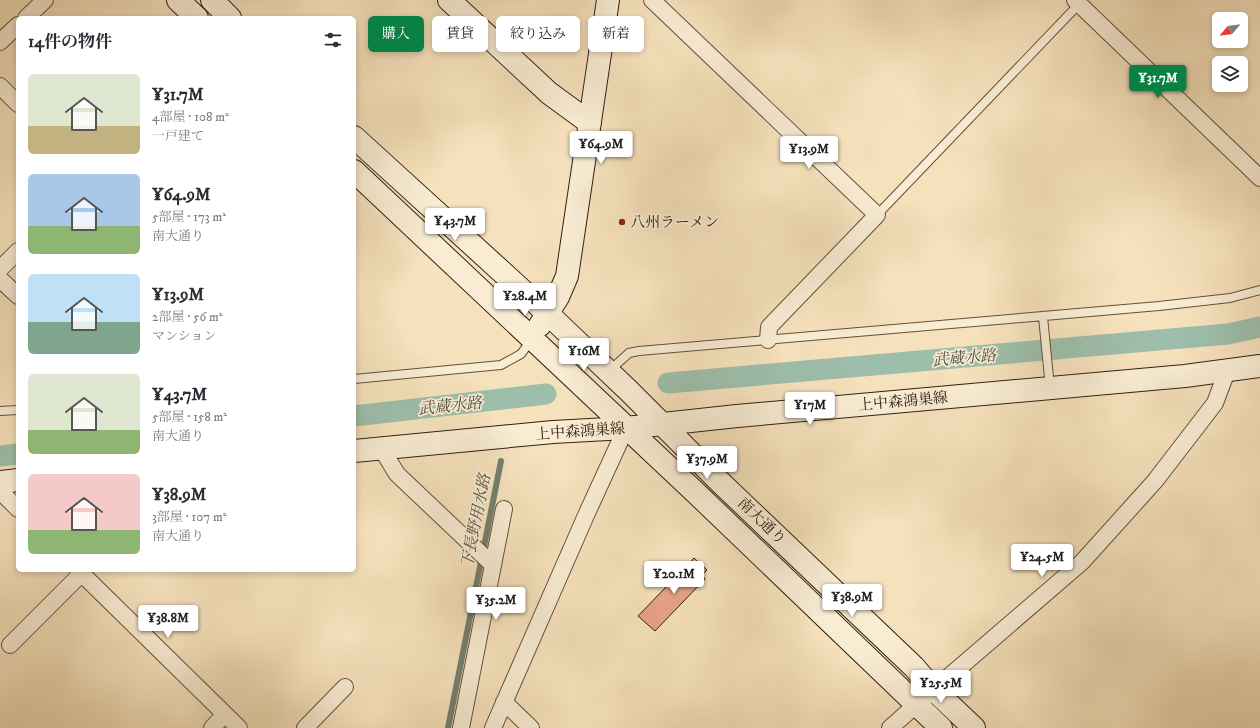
<!DOCTYPE html>
<html lang="ja">
<meta charset="utf-8">
<style>
:root{--surface:#fff;--page:#f2f2f3;--text:#2b2b33;--muted:#7c7c81;--accent:#0b8043}
body{margin:0;font-family:"IM FELL DW Pica","Noto Serif JP",serif;background:var(--page);color:var(--text);height:100vh;display:flex;flex-direction:column;font-size:15px;white-space:nowrap}
*{box-sizing:border-box;margin:0}
p{font-size:13px;color:var(--muted)}
.icon{flex:none;width:22px;height:22px;fill:none;stroke:currentColor;stroke-width:2;stroke-linecap:round;stroke-linejoin:round}
.map{position:relative;flex:1;overflow:hidden}
.details{position:absolute;left:16px;top:16px;width:340px;height:556px;display:flex;flex-direction:column;background:var(--surface);border-radius:6px;box-shadow:0 2px 6px #0003}
.details>*{flex:none}
.top-card{position:absolute;left:368px;top:16px;width:380px;height:36px;display:flex;gap:8px}
.needle{width:26px;rotate:241deg}
.controls{position:absolute;left:1212px;top:12px;display:grid;gap:8px}
.controls a{display:grid;place-items:center;width:36px;height:36px;border-radius:6px;background:var(--surface);box-shadow:0 2px 6px #0003;font-size:20px}
.price{position:absolute;translate:-50% -34px;padding:0 9px;border-radius:4px;background:#fff;color:#222;font-size:13px;line-height:26px;filter:drop-shadow(0 1px 2px #0008)}
.price::after{content:'';position:absolute;left:50%;top:24px;width:12px;height:9px;margin-left:-6px;background:inherit;clip-path:polygon(0 0,100% 0,50% 100%)}
.price.on{background:var(--accent);color:#fff}
ul{padding:0;list-style:none}
li{display:flex;align-items:center;gap:12px;height:100px;padding:0 12px}
li span{display:grid;place-items:center;flex:none;width:112px;height:80px;border-radius:6px;color:#555}
li>.icon{margin-inline-start:auto}
span .icon{width:48px;height:48px;fill:#fffc;stroke-width:1}
li b{font-size:17px}
h2{display:flex;justify-content:space-between;align-items:center;height:48px;padding:0 12px;font-size:17px}
.tag{padding:0 14px;border-radius:6px;background:var(--surface);box-shadow:0 2px 6px #0003;font-size:14px;line-height:36px}
.tag.on{background:var(--accent);color:#fff}
.map>svg:first-child{display:block}
.lines{fill:none;stroke-linecap:round;stroke-linejoin:round}
.stream{stroke:#727f6f;stroke-width:6}
.canal{stroke:#9dbeab;stroke-width:21}
.building{fill:#e8a388;stroke:#322014}
.lane-casing{stroke:#63503e;stroke-width:10}
.street-casing{stroke:#63503e;stroke-width:18}
.secondary-casing{stroke:#322014;stroke-width:24}
.lane{stroke:#f8ecd3;stroke-width:8}
.street{stroke:#f8ecd3;stroke-width:16}
.secondary{stroke:#f8ecd3;stroke-width:22}
.poi-dot{fill:#8f2418;stroke:#f8ecd3;stroke-width:1.5}
.labels{text-anchor:middle;stroke-width:3.5;stroke-linejoin:round;paint-order:stroke}
.poi-label{font-size:15px;fill:#322014;stroke:#f8ecd3;text-anchor:start}
.street-label{font-size:15px;fill:#322014;stroke:#f8ecd3}
.water-label{font-size:16px;font-style:italic;fill:#524f41;stroke:#f8ecd3}
</style>
<div class="map">
<svg width="1260" height="728" viewBox="0 0 1260 728">
<rect width="100%" height="100%" fill="#f5e1bc"/>
<filter id="stains"><feTurbulence type="fractalNoise" baseFrequency=".005" numOctaves="4"/><feColorMatrix values="0 0 0 0 .2 0 0 0 0 .09 0 0 0 0 .02 0 0 0 .5 -.17"/></filter>
<radialGradient id="worn" r=".72"><stop offset=".6" stop-color="#630" stop-opacity="0"/><stop offset="1" stop-color="#630" stop-opacity=".3"/></radialGradient>
<g class="lines">
<path class="stream" d="M448,728L501,461"/>
<path class="canal" d="M668,383L1228,334L1260,327
M354,416L546,394
M0,456L18,454"/>
</g>
<path class="building" d="M694,558L707,570L702,575L705,579L655,631L638,616Z"/>
<g class="lines">
<g class="lane-casing">
<path id="lane" d="M877,215L1081,2
M1043,317L1050,388
M609,371L629,353L639,351L1159,306L1230,298L1260,290
M354,379L501,365L521,354L532,339
M0,411L18,410"/>
</g>
<g class="street-casing">
<path id="street" d="M652,0L877,215L769,327L768,340
M1075,0L1260,178
M26,18L45,0
M0,42L18,25
M0,86L18,104
M0,269L18,251
M0,279L18,296
M381,448L397,474L493,565
M5,482V496L18,509
M78,570L239,728
M10,645L82,573
M504,702L531,728
M212,728L225,714
M305,728L345,687
M461,728L504,509
M493,728L587,513L626,428
M890,728L917,704L1082,562L1155,481L1215,403L1227,371"/>
</g>
<g class="secondary-casing">
<path id="secondary" d="M178,0L197,18
M212,0L230,18
M449,0L549,93L590,123
M354,137L547,313L629,391L720,482L914,667L934,690L974,728
M354,171L696,493L941,728
M540,325L558,297L567,276L608,0
M354,451L553,432L626,428L737,416L1185,376L1260,366
M0,482L18,480"/>
</g>
<use href="#lane" class="lane"/>
<use href="#street" class="street"/>
<use href="#secondary" class="secondary"/>
</g>
<circle class="poi-dot" cx="622" cy="222" r="4"/>
<g class="labels">
<g class="poi-label">
<text x="630" y="227">八州ラーメン</text>
</g>
<g class="street-label">
<text transform="translate(903 401) rotate(-5)" y="5">上中森鴻巣線</text>
<text transform="translate(580 431) rotate(-4)" y="5">上中森鴻巣線</text>
<text transform="translate(762 521) rotate(44)" y="5">南大通り</text>
</g>
<g class="water-label">
<text transform="translate(964 357) rotate(-5)" y="6">武蔵水路</text>
<text transform="translate(450 405) rotate(-6)" y="6">武蔵水路</text>
<text transform="translate(475 521) rotate(-79)" y="6">下長野用水路</text>
</g>
</g>
<rect width="100%" height="100%" filter="url(#stains)"/>
<rect width="100%" height="100%" fill="url(#worn)"/>
</svg>
<div class="controls">
<a><svg class="needle" viewBox="-14 -14 28 28"><path d="M0-13l5 13h-10z" fill="#e53935"/><path d="M0 13l5-13h-10z" fill="#7c7c81"/></svg></a>
<a><svg class="icon" aria-label="layers" viewBox="0 0 24 24"><path d="M12 4l9 5-9 5-9-5zM3 14l9 5 9-5"/></svg></a>
</div>
<b class="price on" style="left:1158px;top:99px">¥31.7M</b>
<b class="price" style="left:601px;top:165px">¥64.9M</b>
<b class="price" style="left:809px;top:170px">¥13.9M</b>
<b class="price" style="left:455px;top:242px">¥43.7M</b>
<b class="price" style="left:525px;top:317px">¥28.4M</b>
<b class="price" style="left:584px;top:372px">¥16M</b>
<b class="price" style="left:810px;top:426px">¥17M</b>
<b class="price" style="left:707px;top:480px">¥37.9M</b>
<b class="price" style="left:1042px;top:578px">¥24.5M</b>
<b class="price" style="left:674px;top:595px">¥20.1M</b>
<b class="price" style="left:852px;top:618px">¥38.9M</b>
<b class="price" style="left:496px;top:621px">¥35.2M</b>
<b class="price" style="left:168px;top:639px">¥38.8M</b>
<b class="price" style="left:941px;top:704px">¥25.5M</b>
<div class="top-card">
<a class="tag on">購入</a>
<a class="tag">賃貸</a>
<a class="tag">絞り込み</a>
<a class="tag">新着</a>
</div>
<section class="details">
<h2>14件の物件<svg class="icon" aria-label="filters" viewBox="0 0 24 24"><path d="M4 7h16M4 17h16"/><circle cx="9" cy="7" r="2"/><circle cx="15" cy="17" r="2"/></svg></h2>
<ul>
<li><span style="background:linear-gradient(#dfe7d0 65%,#c2b280 0)"><svg class="icon" aria-label="home" viewBox="0 0 24 24"><path d="M3 11l9-7 9 7M6 9v11h12V9"/></svg></span><div><b>¥31.7M</b><p>4部屋 · 108 m²</p><p>一戸建て</p></div></li>
<li><span style="background:linear-gradient(#a9c7e8 65%,#8fb573 0)"><svg class="icon" aria-label="home" viewBox="0 0 24 24"><path d="M3 11l9-7 9 7M6 9v11h12V9"/></svg></span><div><b>¥64.9M</b><p>5部屋 · 173 m²</p><p>南大通り</p></div></li>
<li><span style="background:linear-gradient(#bfe0f5 60%,#7fa58c 0)"><svg class="icon" aria-label="home" viewBox="0 0 24 24"><path d="M3 11l9-7 9 7M6 9v11h12V9"/></svg></span><div><b>¥13.9M</b><p>2部屋 · 56 m²</p><p>マンション</p></div></li>
<li><span style="background:linear-gradient(#dfe7d0 70%,#8fb573 0)"><svg class="icon" aria-label="home" viewBox="0 0 24 24"><path d="M3 11l9-7 9 7M6 9v11h12V9"/></svg></span><div><b>¥43.7M</b><p>5部屋 · 158 m²</p><p>南大通り</p></div></li>
<li><span style="background:linear-gradient(#f6c9c9 70%,#8fb573 0)"><svg class="icon" aria-label="home" viewBox="0 0 24 24"><path d="M3 11l9-7 9 7M6 9v11h12V9"/></svg></span><div><b>¥38.9M</b><p>3部屋 · 107 m²</p><p>南大通り</p></div></li>
</ul>
</section>
</div>
